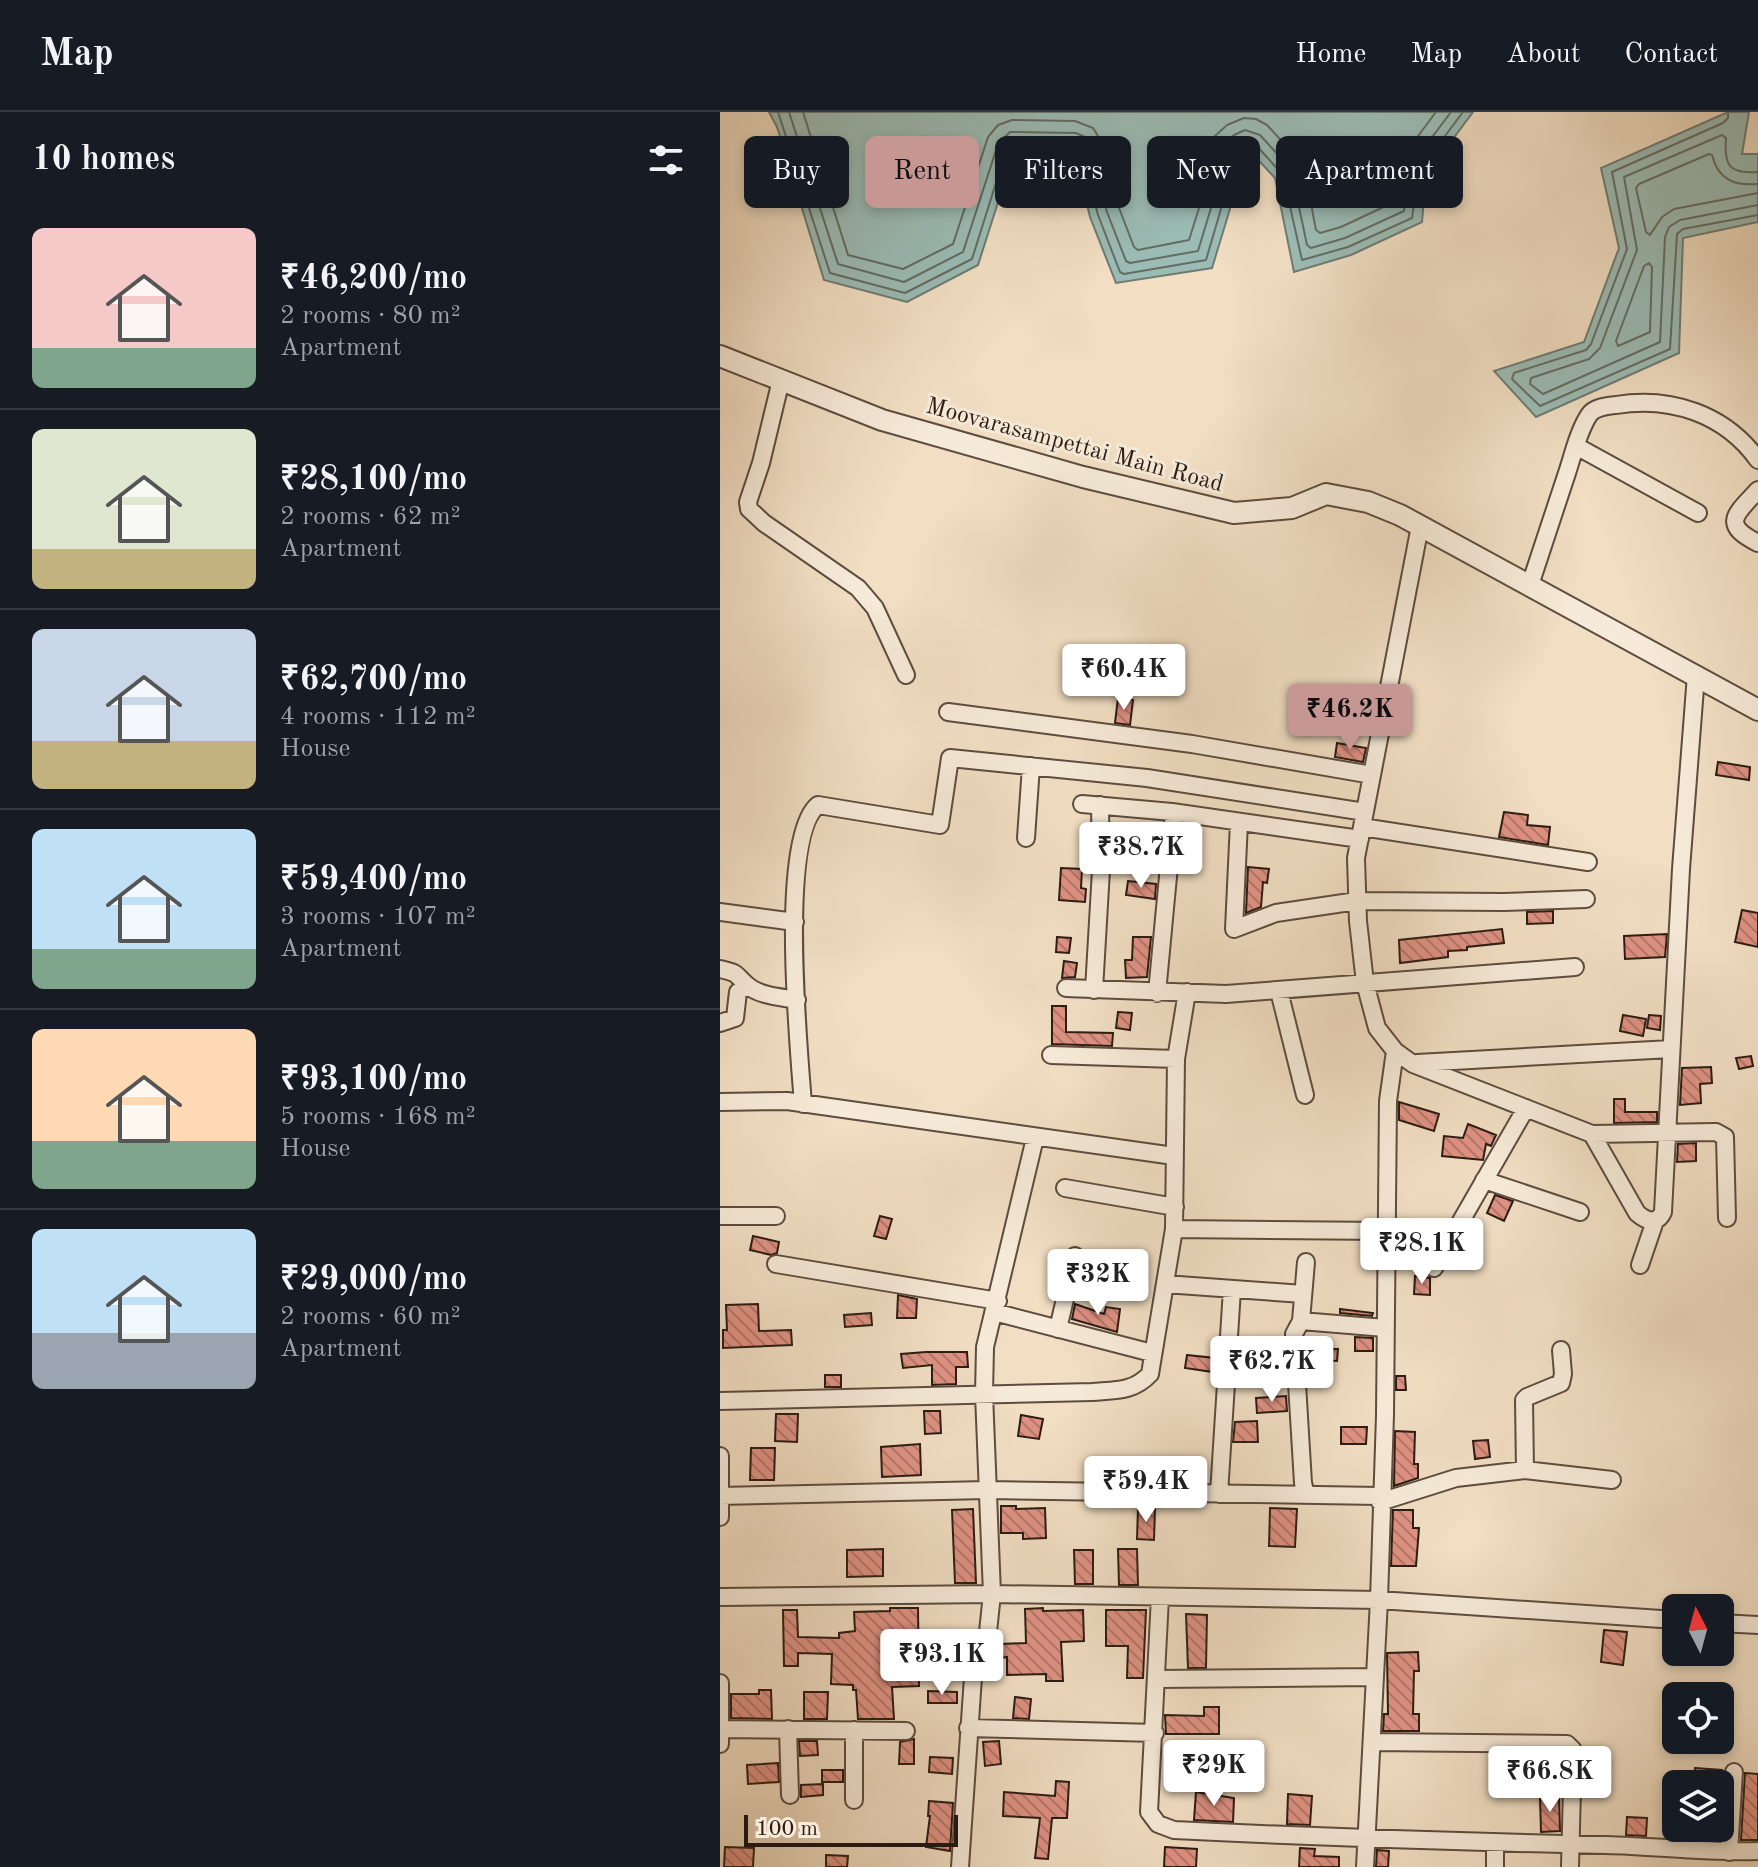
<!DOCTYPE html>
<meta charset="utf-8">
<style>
:root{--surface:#171b24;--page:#20242c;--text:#f1f3f6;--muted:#9ea1a6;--line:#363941;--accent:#c59692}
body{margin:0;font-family:"Old Standard TT",serif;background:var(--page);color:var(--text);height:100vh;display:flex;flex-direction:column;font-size:30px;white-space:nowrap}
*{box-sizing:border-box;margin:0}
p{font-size:26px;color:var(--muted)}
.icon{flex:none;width:44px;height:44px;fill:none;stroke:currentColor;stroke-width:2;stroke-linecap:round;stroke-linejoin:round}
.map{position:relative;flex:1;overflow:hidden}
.details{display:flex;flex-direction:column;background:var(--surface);width:720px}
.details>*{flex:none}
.guide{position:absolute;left:24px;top:24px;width:760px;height:72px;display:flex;gap:16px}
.needle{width:52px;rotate:354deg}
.fabs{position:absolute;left:942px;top:1482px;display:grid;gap:16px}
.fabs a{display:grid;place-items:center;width:72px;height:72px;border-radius:12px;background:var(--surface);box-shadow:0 4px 12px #0003;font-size:40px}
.scale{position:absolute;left:24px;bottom:20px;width:214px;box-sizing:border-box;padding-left:8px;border:4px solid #2c1b13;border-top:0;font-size:22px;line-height:28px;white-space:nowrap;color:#2c1b13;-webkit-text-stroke:6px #f6ead8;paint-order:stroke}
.price{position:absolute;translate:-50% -68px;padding:0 18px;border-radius:8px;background:#fff;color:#222;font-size:26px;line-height:52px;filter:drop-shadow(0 2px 4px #0008)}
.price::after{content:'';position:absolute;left:50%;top:48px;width:24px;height:18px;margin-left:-12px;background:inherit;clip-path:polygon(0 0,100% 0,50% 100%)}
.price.on{background:var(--accent);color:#111}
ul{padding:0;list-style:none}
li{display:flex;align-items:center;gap:24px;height:200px;padding:0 32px}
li+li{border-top:2px solid var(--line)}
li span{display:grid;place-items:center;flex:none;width:224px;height:160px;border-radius:12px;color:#555}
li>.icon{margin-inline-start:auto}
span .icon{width:96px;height:96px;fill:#fffc;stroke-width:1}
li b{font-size:34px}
h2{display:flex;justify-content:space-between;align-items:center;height:96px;padding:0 32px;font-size:34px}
.chip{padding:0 28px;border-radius:12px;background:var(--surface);box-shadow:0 4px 12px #0003;font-size:28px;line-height:72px}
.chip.on{background:var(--accent);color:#111}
header{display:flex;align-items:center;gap:48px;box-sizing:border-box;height:112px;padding:0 40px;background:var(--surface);border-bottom:2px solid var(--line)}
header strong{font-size:38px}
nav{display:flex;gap:44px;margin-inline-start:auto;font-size:28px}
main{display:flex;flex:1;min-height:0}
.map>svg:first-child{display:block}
.water{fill:#9bbcb5;stroke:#6f7c74;stroke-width:2}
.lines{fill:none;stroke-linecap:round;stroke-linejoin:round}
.shore{stroke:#646c64;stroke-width:2}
.building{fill:url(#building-back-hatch);stroke:#2c1b13;stroke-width:2}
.minor-casing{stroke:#5d4c3f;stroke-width:20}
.tertiary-casing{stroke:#5d4c3f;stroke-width:24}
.minor{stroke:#f6ead8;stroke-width:16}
.tertiary{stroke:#f6ead8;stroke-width:20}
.labels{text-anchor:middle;stroke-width:6;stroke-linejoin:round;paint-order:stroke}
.street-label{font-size:24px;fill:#2c1b13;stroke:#f6ead8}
</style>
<header>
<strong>Map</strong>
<nav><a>Home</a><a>Map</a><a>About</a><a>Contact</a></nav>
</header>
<main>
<section class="details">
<h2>10 homes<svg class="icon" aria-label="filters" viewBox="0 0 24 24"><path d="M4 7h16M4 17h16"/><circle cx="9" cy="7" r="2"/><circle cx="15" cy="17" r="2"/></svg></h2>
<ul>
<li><span style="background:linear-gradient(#f6c9c9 75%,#7fa58c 0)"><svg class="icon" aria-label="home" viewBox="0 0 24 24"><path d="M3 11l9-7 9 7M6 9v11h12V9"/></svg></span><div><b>₹46,200/mo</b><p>2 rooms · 80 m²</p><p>Apartment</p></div></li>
<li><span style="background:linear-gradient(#dfe7d0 75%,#c2b280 0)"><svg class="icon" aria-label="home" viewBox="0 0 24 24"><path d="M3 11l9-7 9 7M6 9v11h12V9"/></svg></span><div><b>₹28,100/mo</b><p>2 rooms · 62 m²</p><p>Apartment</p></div></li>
<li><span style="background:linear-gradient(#c9d6e8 70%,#c2b280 0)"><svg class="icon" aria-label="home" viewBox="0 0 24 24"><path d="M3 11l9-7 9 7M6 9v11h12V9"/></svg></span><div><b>₹62,700/mo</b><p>4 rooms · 112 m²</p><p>House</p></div></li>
<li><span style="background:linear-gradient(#bfe0f5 75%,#7fa58c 0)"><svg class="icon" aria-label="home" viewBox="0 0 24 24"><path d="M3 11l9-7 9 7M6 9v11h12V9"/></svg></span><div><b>₹59,400/mo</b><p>3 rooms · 107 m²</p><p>Apartment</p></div></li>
<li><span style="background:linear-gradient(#ffd9b3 70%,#7fa58c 0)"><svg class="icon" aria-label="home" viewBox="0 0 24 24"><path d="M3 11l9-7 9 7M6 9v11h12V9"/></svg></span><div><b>₹93,100/mo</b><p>5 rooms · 168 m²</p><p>House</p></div></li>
<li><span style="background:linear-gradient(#bfe0f5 65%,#9aa5b1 0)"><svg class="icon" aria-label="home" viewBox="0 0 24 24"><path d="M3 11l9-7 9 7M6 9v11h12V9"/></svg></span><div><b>₹29,000/mo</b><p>2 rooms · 60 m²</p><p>Apartment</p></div></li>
</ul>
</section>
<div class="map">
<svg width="1038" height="1755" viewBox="0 0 1038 1755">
<defs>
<pattern id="building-back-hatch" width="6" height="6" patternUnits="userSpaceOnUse" patternTransform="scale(2)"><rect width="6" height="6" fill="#df9283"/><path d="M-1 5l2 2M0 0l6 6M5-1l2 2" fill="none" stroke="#b5766a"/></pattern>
</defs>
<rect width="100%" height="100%" fill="#f1dec3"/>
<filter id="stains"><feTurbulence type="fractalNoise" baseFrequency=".0025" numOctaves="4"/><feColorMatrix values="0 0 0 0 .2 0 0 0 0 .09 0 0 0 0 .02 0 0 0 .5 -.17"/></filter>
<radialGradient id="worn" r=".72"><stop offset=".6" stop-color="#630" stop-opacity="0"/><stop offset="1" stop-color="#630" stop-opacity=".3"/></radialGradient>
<path class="water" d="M49,0H753L706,63L702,110L631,143L574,160L555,66L527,36L502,58L510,97L492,156L396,171L370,105L354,39L295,37L258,153L187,190L104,168L57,15Z
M1008,0H1029L1022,42H1038V110L963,126L959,241L816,305L774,259L864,230L899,136L881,56Z"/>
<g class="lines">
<path class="shore" d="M58,0L110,161L185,181L252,147L287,36L293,30L353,31L360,34L378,103L400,160L404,162L486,148L501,97L495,56L525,28L534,31L563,63L582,148L628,135L692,106L698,60L743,0
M69,0L118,152L184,170L243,140L278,32L290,20L356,21L367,26L372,35L387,100L406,149L410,151L478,139L491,96L484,62L486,51L514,23L525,18L540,23L571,57L587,133L591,136L625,126L684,99L689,56L731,0
M83,0L128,143L183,157L233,132L268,25L278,13L292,8L355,9L373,16L383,32L399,96L414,135L418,138L469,128L479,96L472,60L475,46L482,36L507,13L524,6L536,7L547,13L580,49L585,60L596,118L600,121L621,115L672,91L678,51L716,0
M1008,0V6L1003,11L892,60L907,137L871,232L866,238L794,261L792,267L820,294L950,237L957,122L963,117L1038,103
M1038,60C1008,62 1004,53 1006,26L1002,23L904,65L917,138L880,236L869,247L811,266L810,272L823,282L940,230L945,125L949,115L960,108L1038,93
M1038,72C1015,74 998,68 992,43L989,42L919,72L916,76L926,120L930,123L942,105L954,97L1038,81
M929,151L932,155L930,220L898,234L896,229L924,154Z"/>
</g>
<path class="building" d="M398,586L413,588L410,613L395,611Z
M617,631L646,636L643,650L615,645Z
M998,650L1030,655L1029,668L996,663Z
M784,700L808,703L807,713L830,715L828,733L779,725Z
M528,755L549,757L547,771L543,770L541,795L526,801Z
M341,756L362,757L361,776L366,777L365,790L339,788Z
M408,769L436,772L435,787L406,783Z
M1022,798L1038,801V835L1015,830Z
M833,799V811L807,812V800Z
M782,817L784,831L747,835V838L728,839V845L680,851L679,828Z
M947,822L945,845L905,847L904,824Z
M337,825L351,826L349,841L336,840Z
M413,825H431L427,865L406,866L405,848H412Z
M344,849L357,851L355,865L342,866Z
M332,894H346V920L393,921L392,934L332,932Z
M398,900L412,901L410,918L396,916Z
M903,903L926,907L923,924L900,919Z
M929,903L941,904L940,918L927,916Z
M1031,944L1033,954L1019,957L1016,946Z
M991,955L992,971L980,972L981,991L960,993L962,956Z
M894,987H905V1000H937V1010L894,1011Z
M679,990L719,1002L714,1019L679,1008Z
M748,1012L776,1023L771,1034L766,1032L763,1048L722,1044L724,1024L743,1026Z
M976,1031V1049L957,1050L958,1032Z
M775,1083L793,1089L784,1109L767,1101Z
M160,1104L172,1107L166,1127L154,1124Z
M33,1124L59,1130L57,1141L51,1143L30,1138Z
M695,1164L710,1166V1183L694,1182Z
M178,1183L197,1187L196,1206H177Z
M38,1192L39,1219L71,1218L72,1233L3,1236V1218H7L6,1193Z
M355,1192L384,1202L386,1195L400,1197L397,1220L352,1207Z
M620,1197L653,1201L652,1204L620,1201Z
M151,1201L152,1213L125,1215L124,1203Z
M635,1225L653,1226V1239H635Z
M544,1226L563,1228L564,1240L543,1239Z
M603,1237H618L617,1249L602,1248Z
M206,1240H247L248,1255H236V1272L212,1273V1253L183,1256L181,1242Z
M467,1243L495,1246L493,1260L465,1256Z
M105,1263H121V1275H105Z
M676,1264H685L686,1278H676Z
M566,1284L567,1299L537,1301L536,1286Z
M204,1299H220L221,1321L205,1322Z
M56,1302H78L77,1330L55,1329Z
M301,1303L323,1307L319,1327L298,1324Z
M537,1309L538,1330H513L515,1310Z
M621,1315H647L646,1332H621Z
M675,1319L695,1320L694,1352H698V1366L674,1374Z
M768,1328L770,1345L755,1347L753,1329Z
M200,1332L201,1363L162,1365L161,1335Z
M31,1336H55L54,1368H30Z
M281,1394H296V1397L325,1396L326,1426L303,1427V1421H281Z
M418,1396H435L434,1428L417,1427Z
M550,1396L577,1397L575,1435L549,1434Z
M253,1397L256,1471H235L232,1398Z
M673,1398H693V1416H699L696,1454H671Z
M163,1437V1464L127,1465V1438Z
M398,1437H417L418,1473H399Z
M354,1438H373V1472H355Z
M170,1496H198L199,1574L172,1575L174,1607H138L136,1578H133V1573L111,1572L112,1542L78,1541V1554H64L63,1498H77L78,1525L119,1526V1521L135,1519L134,1500L170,1499Z
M323,1496V1499L363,1498L364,1529L341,1530L343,1569H326V1562L287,1563V1545L281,1546V1532L306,1531L305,1497Z
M386,1498H426L423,1566H407L408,1534H386Z
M466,1502L487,1503L486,1556H468Z
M884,1518L907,1520L903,1553L881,1550Z
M698,1540L699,1559H694L693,1602H699V1619H663L664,1602H668L667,1541Z
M39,1578H51L52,1607L11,1606V1582H39Z
M208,1579L237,1580V1591H208Z
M84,1580H108L107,1607H84Z
M295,1585L311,1587L309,1607L293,1606Z
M484,1595H499V1622H446L445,1603L484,1604Z
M194,1627V1652H179L180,1630Z
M79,1629H97L98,1643L80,1644Z
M279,1629L281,1652L265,1654L263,1630Z
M801,1644L803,1676L782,1678L780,1646Z
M210,1645L233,1646L232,1662L209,1660Z
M58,1651L59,1670L28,1672L27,1653Z
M975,1656L1002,1658L1001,1687L1000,1671L974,1669Z
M102,1658H123V1670H102Z
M1025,1661L1038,1662V1728H1021Z
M336,1669L349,1670L347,1706H332L328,1747L315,1746L320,1706L283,1704L284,1680L335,1684Z
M103,1672V1683L81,1685V1673Z
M476,1680L514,1686L513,1710L474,1708Z
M568,1682L592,1684L590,1713L567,1712Z
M839,1683L840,1719L821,1720L820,1684Z
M209,1689L233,1691L230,1739L206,1735L210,1704H208Z
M907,1705L927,1706L926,1724L906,1723Z
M968,1716H999V1728L968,1726Z
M5,1735L34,1736L33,1755H4Z
M445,1735L477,1737L476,1755H444Z
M580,1736L595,1737L594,1744L619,1745V1755H579Z
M657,1738L669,1739L668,1755H656Z
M106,1743L128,1744L127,1755H106Z"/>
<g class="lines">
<g class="minor-casing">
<path id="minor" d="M61,268L41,351L28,390L29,397L44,411L138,476L155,496L186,563
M856,334L978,401
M1038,378C1016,402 1000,412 1038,431
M700,414L636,746L638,809L645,871L657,916L675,939L693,952L872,1022L917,1101C926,1109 937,1113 943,1100L961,757L976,563
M810,473C822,436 835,398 847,361C853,343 858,320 869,303C874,295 887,294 896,293C951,284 1005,302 1038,348
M228,600L472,632L652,663
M362,692L452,700L640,727
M519,710L514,817L556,801L637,789L784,790L866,787
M642,715L868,750
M306,726L311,654
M0,800L75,810
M0,857C21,862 13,861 27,873C39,884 61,885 77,888
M346,876L506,882L855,855
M374,878L381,758L380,693
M559,879L585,983
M437,881L454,701
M0,911L15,906L18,880L27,873
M331,943L456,947
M697,951L951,937
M0,990L67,989L454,1044
M83,992C79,938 58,725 98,693L220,713L230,646L427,666L645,700
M872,1022L996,1020L1005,1025L1007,1106
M764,1068L860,1100
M345,1076L455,1095
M0,1104H56
M454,1117L667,1119
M56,1152L278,1189
M920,1153L935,1109
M714,1156L806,996
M445,1172L583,1182
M274,1200L432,1241
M581,1209L586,1150
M338,1217L355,1144
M0,1289L372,1280C396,1278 413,1280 430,1262L454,1117L456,947L467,880
M0,1344V1405
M805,1358L892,1368
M499,1382L512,1177
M586,1383L583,1371L574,1222L581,1209L665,1216
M0,1384L267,1378L660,1384
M660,1390L736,1366L805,1358L804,1288L807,1285L841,1271L843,1262L841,1238
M0,1485L272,1482L659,1488L956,1508
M440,1485L429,1700L438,1712L454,1718C598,1725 742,1730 886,1733C936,1734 988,1741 1038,1739
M1000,1511L1038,1513
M437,1567L655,1565
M0,1571V1632
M248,1616L435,1621
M1,1617L186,1619
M68,1617L70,1683
M134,1618V1688
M652,1630L847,1632L853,1638L850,1755
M1009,1740L1014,1660
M240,1755L253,1565L265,1548L272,1482L264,1282L265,1235L315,1026
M645,1755L659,1488L665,1303L668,989L675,939
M775,1755V1730"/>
</g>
<g class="tertiary-casing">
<path id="tertiary" d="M0,244L162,308L363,365L514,401L572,396L606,382L648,390L680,403L1038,598"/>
</g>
<use href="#minor" class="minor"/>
<use href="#tertiary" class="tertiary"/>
</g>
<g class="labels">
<g class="street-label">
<text transform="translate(355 332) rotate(15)" y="8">Moovarasampettai Main Road</text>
</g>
</g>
<rect width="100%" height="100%" filter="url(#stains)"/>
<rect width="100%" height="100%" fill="url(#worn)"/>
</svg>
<div class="fabs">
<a><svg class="needle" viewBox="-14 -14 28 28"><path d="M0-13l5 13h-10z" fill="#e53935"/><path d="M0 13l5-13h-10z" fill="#9ea1a6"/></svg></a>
<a><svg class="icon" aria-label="locate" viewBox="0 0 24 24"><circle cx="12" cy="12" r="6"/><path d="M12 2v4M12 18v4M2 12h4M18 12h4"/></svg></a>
<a><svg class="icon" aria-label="layers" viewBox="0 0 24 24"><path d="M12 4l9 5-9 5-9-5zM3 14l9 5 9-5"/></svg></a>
</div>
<div class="scale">100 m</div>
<b class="price" style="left:404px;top:600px">₹60.4K</b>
<b class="price on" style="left:630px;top:640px">₹46.2K</b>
<b class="price" style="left:421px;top:778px">₹38.7K</b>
<b class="price" style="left:702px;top:1174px">₹28.1K</b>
<b class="price" style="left:378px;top:1205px">₹32K</b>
<b class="price" style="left:552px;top:1292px">₹62.7K</b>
<b class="price" style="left:426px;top:1412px">₹59.4K</b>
<b class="price" style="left:222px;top:1585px">₹93.1K</b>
<b class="price" style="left:494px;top:1696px">₹29K</b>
<b class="price" style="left:830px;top:1702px">₹66.8K</b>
<div class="guide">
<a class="chip">Buy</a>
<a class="chip on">Rent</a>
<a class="chip">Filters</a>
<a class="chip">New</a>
<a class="chip">Apartment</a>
</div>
</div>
</main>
